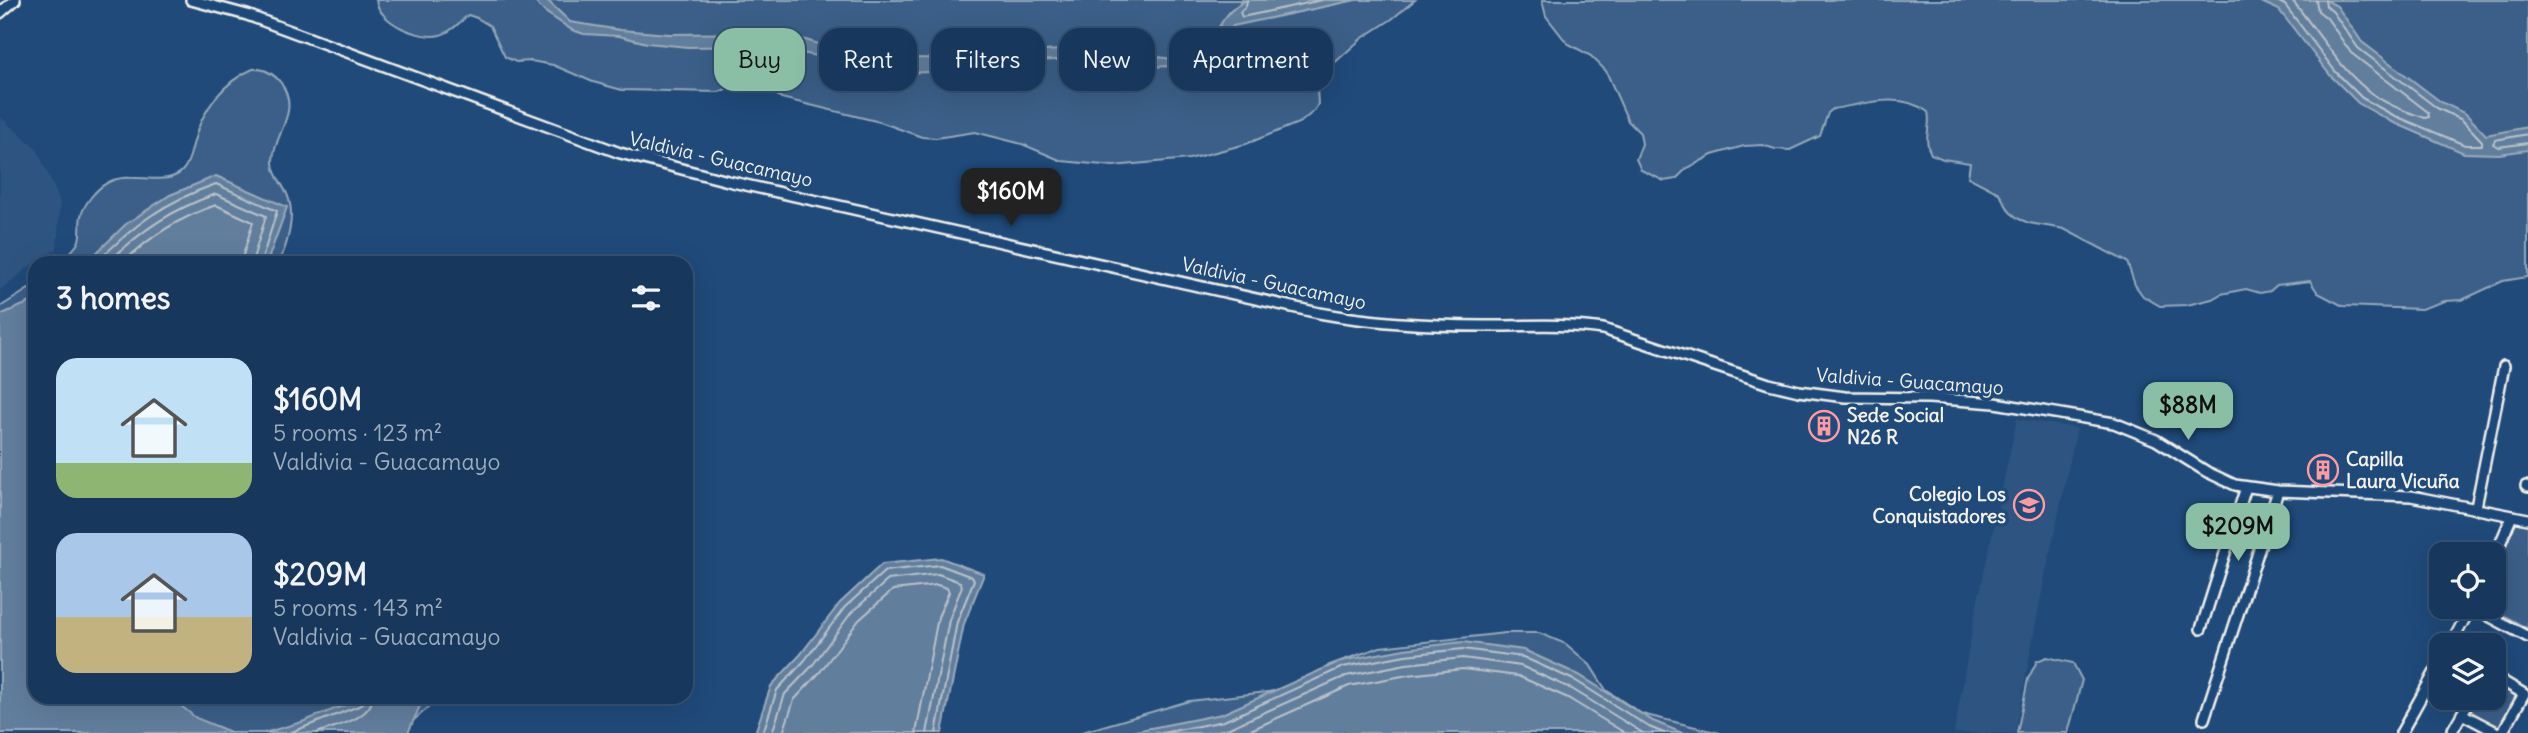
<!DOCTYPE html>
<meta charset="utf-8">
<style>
:root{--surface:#17385c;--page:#244365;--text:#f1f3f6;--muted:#9eacbb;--line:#365272;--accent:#8abfa5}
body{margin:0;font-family:Delius,sans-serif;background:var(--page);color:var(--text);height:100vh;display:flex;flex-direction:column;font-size:26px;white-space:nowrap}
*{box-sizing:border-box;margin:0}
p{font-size:23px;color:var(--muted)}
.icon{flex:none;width:38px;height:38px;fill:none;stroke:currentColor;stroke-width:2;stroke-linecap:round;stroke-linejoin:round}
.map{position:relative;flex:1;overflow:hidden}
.details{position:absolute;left:28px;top:256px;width:665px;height:448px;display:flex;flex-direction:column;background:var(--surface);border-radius:21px;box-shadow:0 7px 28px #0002,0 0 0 2px var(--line)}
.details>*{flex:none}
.hud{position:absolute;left:714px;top:28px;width:665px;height:63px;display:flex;gap:14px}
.buttons{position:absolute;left:2429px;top:542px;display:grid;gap:14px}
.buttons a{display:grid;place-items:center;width:77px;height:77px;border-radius:14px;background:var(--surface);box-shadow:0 7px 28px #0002,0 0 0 2px var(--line);font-size:35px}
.price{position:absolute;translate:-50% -60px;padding:0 16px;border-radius:14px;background:var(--accent);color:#111;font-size:23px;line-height:46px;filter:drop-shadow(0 2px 4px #0008)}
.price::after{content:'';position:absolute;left:50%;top:42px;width:21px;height:16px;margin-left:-10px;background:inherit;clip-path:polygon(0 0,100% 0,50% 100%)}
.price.on{background:#222;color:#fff}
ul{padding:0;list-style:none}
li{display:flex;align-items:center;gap:21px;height:175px;padding:0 28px}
li span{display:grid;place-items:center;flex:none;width:196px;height:140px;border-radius:21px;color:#555}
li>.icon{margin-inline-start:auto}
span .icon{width:84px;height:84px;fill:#fffc;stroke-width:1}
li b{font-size:30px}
h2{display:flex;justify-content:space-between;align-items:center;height:84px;padding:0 28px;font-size:30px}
.pill{padding:0 24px;border-radius:21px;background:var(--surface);box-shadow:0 7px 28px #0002,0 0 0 2px var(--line);font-size:24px;line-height:63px}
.pill.on{background:var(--accent);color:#111}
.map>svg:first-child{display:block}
.built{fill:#2d5581}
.green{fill:#3a5f88;stroke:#97a8b8;stroke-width:2}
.water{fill:#627e9d;stroke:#9cacbb;stroke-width:2}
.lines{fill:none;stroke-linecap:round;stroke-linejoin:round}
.shore{stroke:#bac3ca;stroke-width:2}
.minor-casing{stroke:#f4f1e8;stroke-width:14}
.minor{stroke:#1f4a7a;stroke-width:9}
.labels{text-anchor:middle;stroke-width:7;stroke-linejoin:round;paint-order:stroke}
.street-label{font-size:19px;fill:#f4f1e8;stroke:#1f4a7a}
.poi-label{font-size:19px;font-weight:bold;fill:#f4f1e8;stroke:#1f4a7a;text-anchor:start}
</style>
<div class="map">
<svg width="2528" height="733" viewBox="0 0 2528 733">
<rect width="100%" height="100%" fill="#1f4a7a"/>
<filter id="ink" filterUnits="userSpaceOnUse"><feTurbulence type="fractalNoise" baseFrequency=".0143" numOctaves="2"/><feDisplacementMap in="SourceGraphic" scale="14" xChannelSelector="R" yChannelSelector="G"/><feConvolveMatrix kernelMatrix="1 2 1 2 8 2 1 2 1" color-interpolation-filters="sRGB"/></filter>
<g filter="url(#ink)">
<path class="built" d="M0,117L37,149L60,202L57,249L35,262L0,290Z
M2017,419L2077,428L2044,581L2015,733H1954L1974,619Z"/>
<path class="green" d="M376,0H1415L1392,19L1361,39L1321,75L1317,89L1318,104L1314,111L1301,122L1246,144L1189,159L1113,166L1062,161L1022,144L975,132L936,138L922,137L880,122L781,98C781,97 772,92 771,92C767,87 767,81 761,78C748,73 731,89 718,92L622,90L593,82L553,65L531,61L516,62L505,57L490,26L477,18L468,15C460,22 450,33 440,35C420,40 379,23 376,0Z
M1542,0H2528V277L2503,281L2462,300L2445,301L2421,309L2343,306L2318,293L2310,281L2277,285L2270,291L2260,293L2246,289L2221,294L2212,299L2187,305L2160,306L2143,296L2135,285L2127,262L2064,229L2029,223L2019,219L2010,212L1999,193L1968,177L1970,163L1943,159L1931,154C1922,138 1932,127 1928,112C1901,91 1864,104 1833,109L1828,113L1820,136L1790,150L1775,149L1763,145L1744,146L1712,155L1686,169L1676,179L1664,181L1641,170L1636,159L1642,144L1640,133L1628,121L1606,71L1591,56L1567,43L1546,16Z
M253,69C264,68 274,74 281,83C301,112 275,131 273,160C272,173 282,183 287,194C296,214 288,244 279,262H60C65,257 74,250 78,243C82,235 79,224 81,216C84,204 96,189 107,183C130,169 167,189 183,170C190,162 191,151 194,141C202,110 224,81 253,69Z
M35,285V696H284L302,699L316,696H433L429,707L399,733H0V307Z
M2515,521L2528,524V629L2488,607H2494V568Z
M1505,633H1539L1566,644L1590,665L1606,690L1642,714L1720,733H1079L1189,701L1292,689L1310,683L1329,665L1380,647Z
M2047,657L2073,663L2082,680L2068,733H2017L2028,679L2037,661Z
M2494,680L2519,694V699L2499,729L2471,714V711L2478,698H2494Z"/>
<path class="water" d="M533,0H547L570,22L620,30L669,34L770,33L793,36L860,57L962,59L1006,53L1096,48L1172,59L1211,42C1219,25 1228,9 1246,0H1356L1233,26L1223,42L1199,62L1177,66L1141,67L1089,59L1025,61L962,71L900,73L797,52L753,46L688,47L647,43L619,36L584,34L572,30L545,12Z
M2257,0H2326L2337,6L2362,42L2441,102L2466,114L2486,135L2528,127V150L2499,154L2464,153L2390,121L2358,103L2330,75L2279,10Z
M216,176L287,207L267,262H87L126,224L170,195Z
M35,300V696L170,697L196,718L233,733H0V315Z
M941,558L984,574L964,624L942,733H755L771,686L800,655L840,603L882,564Z
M1463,642L1524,650L1579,675L1653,721L1682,733H1125L1222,714L1341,661L1404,649Z
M402,697L423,699L408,733H264L302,722L365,697Z"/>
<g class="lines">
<path class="shore" d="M1247,0L1246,6L1240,12L1242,17L1322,0
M2275,0L2285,5L2335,71L2362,98L2393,115L2465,145H2482V141L2462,120L2437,108L2358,48L2333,12L2326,6L2325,0
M2292,0C2316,29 2337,65 2366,89C2382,103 2405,111 2425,118L2429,117L2428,112L2351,53L2327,18L2318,11L2316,0
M2528,134L2495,140L2493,144L2498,147L2528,143
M97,262C135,224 164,202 216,184L277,211L261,262
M109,262C141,230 173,209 216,194L266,216L252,262
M124,262C150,236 181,217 216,205L253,222L241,262
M289,733L359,706L364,702V696
M317,733C335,726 372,719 373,696
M763,733L777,690L805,660L845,607L885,571L940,565L972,577L974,580L957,622L936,733
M772,733L785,694L812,666L851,613L888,580L938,574L960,582L962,586L949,620L927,733
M783,733L794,700L820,672L859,620L893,590L937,585L947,588L949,592L938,617L916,733
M1162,733L1224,721L1343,667L1405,655L1463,649L1523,657L1576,681L1649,727L1664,733
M1207,733L1227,729L1346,676L1406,664L1463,658L1521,666L1572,689L1643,733
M1244,733L1349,686L1408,675L1463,669L1518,676L1568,698L1625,733"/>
<g class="minor-casing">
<path id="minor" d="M191,0L247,15L620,153L728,181L1319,313C1374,323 1429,326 1485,326C1524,326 1564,323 1603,329L1769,384L1799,391L1845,397L1929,398L1995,403L2114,423L2156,440L2207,472L2235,485L2278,491L2411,496L2528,519
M0,13L15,0
M2526,486L2528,487
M2476,507L2504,366
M2494,558L2512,516
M2472,607L2528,637
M2201,629L2246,487
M2450,646L2471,607
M2494,676L2524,694L2502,733
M2462,714L2498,733
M2204,719L2278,491
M2401,733L2441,661
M2451,733L2471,698"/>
</g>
<use href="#minor" class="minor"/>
</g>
</g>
<defs>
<g id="building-ring" transform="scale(1.575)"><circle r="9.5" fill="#1f4a7a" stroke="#ff9aa2" stroke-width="1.5"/><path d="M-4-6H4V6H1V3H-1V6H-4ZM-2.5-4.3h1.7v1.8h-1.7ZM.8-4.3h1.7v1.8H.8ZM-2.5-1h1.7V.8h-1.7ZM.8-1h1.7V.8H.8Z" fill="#ff9aa2"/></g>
<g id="school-ring" transform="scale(1.575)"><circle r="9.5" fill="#1f4a7a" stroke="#ff9aa2" stroke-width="1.5"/><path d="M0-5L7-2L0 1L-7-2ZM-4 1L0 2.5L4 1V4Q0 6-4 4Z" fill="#ff9aa2"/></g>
</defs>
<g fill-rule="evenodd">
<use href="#building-ring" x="1824" y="426"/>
<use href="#building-ring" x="2323" y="470"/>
<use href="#school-ring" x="2029" y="505"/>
</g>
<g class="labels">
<g class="street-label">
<text transform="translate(721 159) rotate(13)" y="7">Valdivia - Guacamayo</text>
<text transform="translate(1274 283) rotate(12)" y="7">Valdivia - Guacamayo</text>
<text transform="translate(1910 381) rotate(4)" y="7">Valdivia - Guacamayo</text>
</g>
<g class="poi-label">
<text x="1847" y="422">Sede Social<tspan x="1847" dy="22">N26 R</tspan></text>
<text x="2346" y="466">Capilla<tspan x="2346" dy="22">Laura Vicuña</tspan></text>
<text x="2006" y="501" text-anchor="end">Colegio Los<tspan x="2006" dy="22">Conquistadores</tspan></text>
</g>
</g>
</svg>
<div class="buttons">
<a><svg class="icon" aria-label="locate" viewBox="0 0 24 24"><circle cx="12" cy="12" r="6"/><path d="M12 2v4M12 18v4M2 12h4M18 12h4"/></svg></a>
<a><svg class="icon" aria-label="layers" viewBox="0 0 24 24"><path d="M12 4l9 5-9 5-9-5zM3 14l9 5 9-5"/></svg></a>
</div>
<b class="price on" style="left:1011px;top:228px">$160M</b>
<b class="price" style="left:2188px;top:442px">$88M</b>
<b class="price" style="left:2238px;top:563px">$209M</b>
<div class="hud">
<a class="pill on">Buy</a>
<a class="pill">Rent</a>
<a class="pill">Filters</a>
<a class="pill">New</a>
<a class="pill">Apartment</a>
</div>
<section class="details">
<h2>3 homes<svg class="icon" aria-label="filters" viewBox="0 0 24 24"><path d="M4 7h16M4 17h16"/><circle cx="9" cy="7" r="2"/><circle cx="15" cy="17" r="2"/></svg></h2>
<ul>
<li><span style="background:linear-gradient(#bfe0f5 75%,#8fb573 0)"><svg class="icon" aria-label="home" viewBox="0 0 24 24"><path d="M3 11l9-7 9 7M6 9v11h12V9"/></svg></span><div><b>$160M</b><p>5 rooms · 123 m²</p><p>Valdivia - Guacamayo</p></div></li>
<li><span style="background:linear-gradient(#a9c7e8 60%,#c2b280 0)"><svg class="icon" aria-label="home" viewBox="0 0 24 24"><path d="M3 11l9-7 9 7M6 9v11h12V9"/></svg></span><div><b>$209M</b><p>5 rooms · 143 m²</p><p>Valdivia - Guacamayo</p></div></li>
</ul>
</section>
</div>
